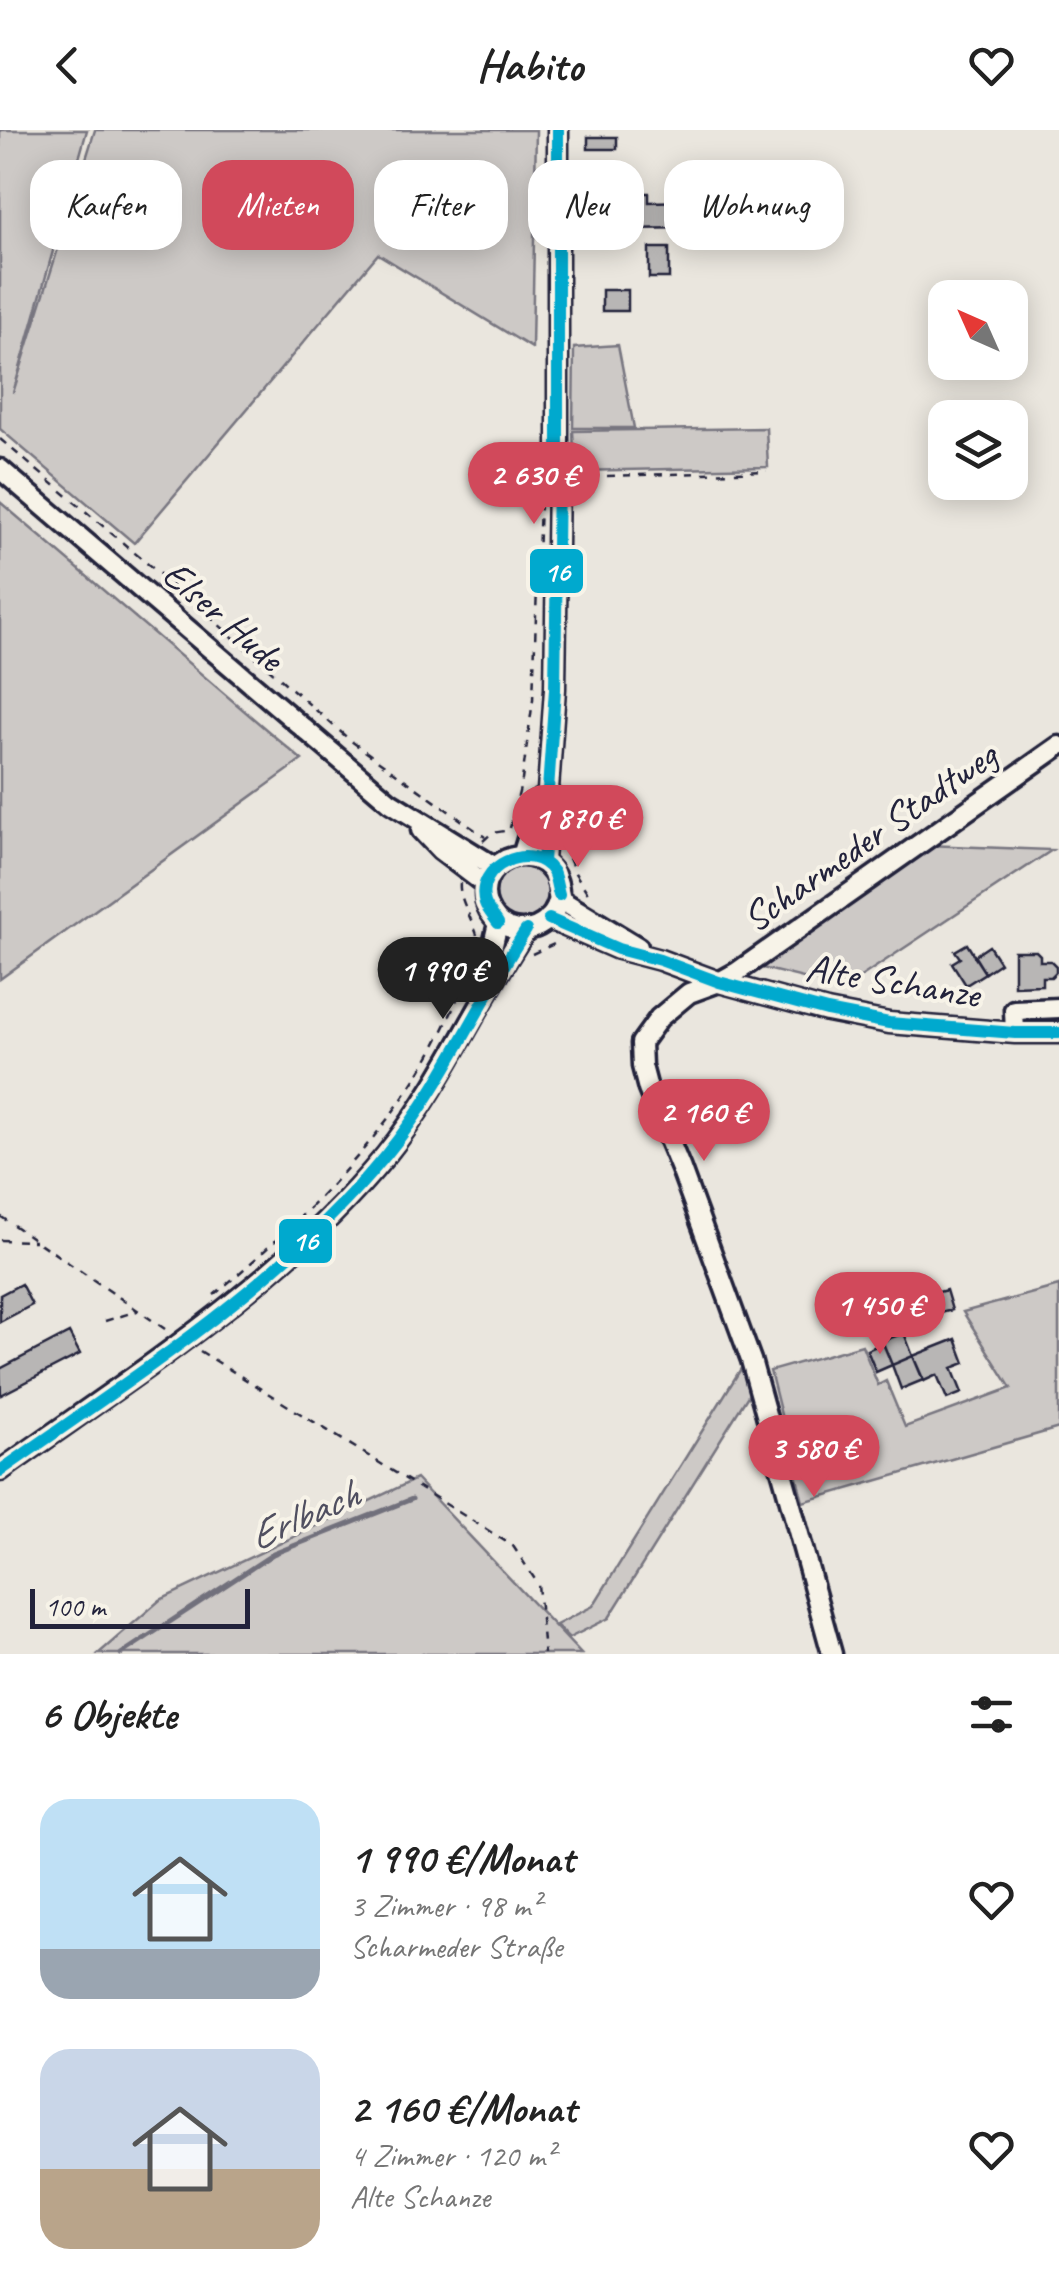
<!DOCTYPE html>
<html lang="de">
<meta charset="utf-8">
<style>
:root{--surface:#fff;--page:#f6f6f6;--text:#222;--muted:#767676;--accent:#d1495b}
body{margin:0;font-family:Caveat,sans-serif;background:var(--page);color:var(--text);height:100vh;display:flex;flex-direction:column;font-size:38px;white-space:nowrap}
*{box-sizing:border-box;margin:0}
p{font-size:32px;color:var(--muted)}
.icon{flex:none;width:55px;height:55px;fill:none;stroke:currentColor;stroke-width:2;stroke-linecap:round;stroke-linejoin:round}
.map{position:relative;height:1524px;overflow:hidden}
.side{display:flex;flex-direction:column;background:var(--surface);flex:1}
.side>*{flex:none}
.guide{position:absolute;left:30px;top:30px;width:1000px;height:90px;display:flex;gap:20px}
.needle{width:65px;rotate:315deg}
.tools{position:absolute;left:928px;top:150px;display:grid;gap:20px}
.tools a{display:grid;place-items:center;width:100px;height:100px;border-radius:20px;background:var(--surface);box-shadow:0 5px 25px #0003;font-size:50px}
.scale{position:absolute;left:30px;bottom:25px;width:220px;box-sizing:border-box;padding-left:10px;border:5px solid #22223b;border-top:0;font-size:28px;line-height:35px;white-space:nowrap;color:#22223b;-webkit-text-stroke:8px #f7f3e8;paint-order:stroke}
.price{position:absolute;translate:-50% -85px;padding:0 22px;border-radius:35px;background:var(--accent);color:#fff;font-size:32px;line-height:65px;filter:drop-shadow(0 2px 5px #0008)}
.price::after{content:'';position:absolute;left:50%;top:60px;width:30px;height:22px;margin-left:-15px;background:inherit;clip-path:polygon(0 0,100% 0,50% 100%)}
.price.current{background:#222;color:#fff}
ul{padding:0;list-style:none}
li{display:flex;align-items:center;gap:30px;height:250px;padding:0 40px}
li span{display:grid;place-items:center;flex:none;width:280px;height:200px;border-radius:30px;color:#555}
li>.icon{margin-inline-start:auto}
span .icon{width:120px;height:120px;fill:#fffc;stroke-width:1}
li b{font-size:42px}
h2{display:flex;justify-content:space-between;align-items:center;height:120px;padding:0 40px;font-size:42px}
.pill{padding:0 35px;border-radius:30px;background:var(--surface);box-shadow:0 5px 25px #0003;font-size:35px;line-height:90px}
.pill.current{background:var(--accent);color:#fff}
header{display:flex;justify-content:space-between;align-items:center;height:130px;padding:0 40px;background:var(--surface);font-size:45px;font-weight:700}
.map>svg:first-child{display:block}
.green{fill:#cdc9c6;stroke:#787680;stroke-width:2.5}
.lines{fill:none;stroke-linecap:round;stroke-linejoin:round}
.stream{stroke:#716f7b;stroke-width:5}
.building{fill:#b8b6b5;stroke:#22223b;stroke-width:2.5}
.minor-casing{stroke:#22223b;stroke-width:25}
.path{stroke:#22223b;stroke-width:2.5;stroke-dasharray:8 8;stroke-linecap:butt}
.minor{stroke:#f7f3e8;stroke-width:18}
.bus-1-casing{stroke:#f7f3e8;stroke-width:20}
.bus-1{stroke:#00a9ce;stroke-width:12}
.labels{text-anchor:middle;stroke-width:8;stroke-linejoin:round;paint-order:stroke}
.street-label{font-size:40px;fill:#22223b;stroke:#f7f3e8}
.water-label{font-size:42px;font-style:italic;fill:#504f60;stroke:#f7f3e8}
.line-badge{stroke:#f7f3e8;stroke-width:4}
.badge-label{font-size:28px;text-anchor:middle;font-weight:bold;fill:#fff}
</style>
<header><svg class="icon" aria-label="back" viewBox="0 0 24 24"><path d="M15 5l-7 7 7 7"/></svg>Habito<svg class="icon" aria-label="heart" viewBox="0 0 24 24"><path d="M12 20l-8-8c-3-5 5-10 8-4 3-6 11-1 8 4z"/></svg></header>
<div class="map">
<svg width="1059" height="1524" viewBox="0 0 1059 1524">
<rect width="100%" height="100%" fill="#eae6de"/>
<filter id="ink" filterUnits="userSpaceOnUse"><feTurbulence type="fractalNoise" baseFrequency=".01" numOctaves="2"/><feDisplacementMap in="SourceGraphic" scale="20" xChannelSelector="R" yChannelSelector="G"/><feConvolveMatrix kernelMatrix="1 2 1 2 8 2 1 2 1" color-interpolation-filters="sRGB"/></filter>
<g filter="url(#ink)">
<path class="green" d="M0,0H87L13,263L95,0H536L532,218L378,124L134,413L0,299Z
M618,215L634,298H573L574,218Z
M766,298L768,337L575,341L573,301Z
M0,372L302,630L0,849Z
M926,715L1052,720L844,858L758,837Z
M495 764a27 27 0 1 1 54 0a27 27 0 1 1-54 0Z
M1059,1156V1298L803,1372L770,1241L862,1215L878,1255L886,1251L905,1297L1011,1258L963,1182Z
M742,1237L749,1264L609,1488L569,1508L556,1495L593,1476Z
M416,1349L581,1524H98L160,1470Z"/>
<g class="lines">
<path class="stream" d="M121,1524L273,1424L412,1369"/>
</g>
<path class="building" d="M588,7H617V19H588Z
M586,41H628V47H632V63H649V72L691,71L694,89L691,91V98L623,99V90L587,91V68H579V61H587Z
M649,118H669V148H649Z
M602,160H628V181H602Z
M967,814L985,843L966,855L952,833L960,828L955,821Z
M989,816L1000,833L985,843L974,826Z
M1014,821H1036L1040,825V831H1051L1056,836V842L1051,847H1042V855L1014,856Z
M21,1154L32,1175L0,1192V1165Z
M946,1160L952,1180L929,1186L924,1166Z
M69,1203L80,1224L1,1265L0,1239Z
M904,1203L913,1226L892,1235L882,1211Z
M956,1209L965,1233L952,1238L962,1263L947,1269L937,1245L924,1251L913,1226Z
M883,1213L892,1235L876,1242L867,1220Z
M913,1226L923,1250L901,1259L892,1235Z"/>
<g class="lines">
<g class="minor-casing">
<path id="minor" d="M0,339L390,672L495,737
M421,700L440,720L485,754
M485 763a37 37 0 1 1 74 0a37 37 0 1 1-74 0Z
M522,726L539,670
M543,732L555,559L558,347V0
M559,769L638,817
M549,789L618,819L660,830L719,852L827,881L889,893L1015,903H1059
M484,854L498,793
M1015,903L1014,880L1059,878
M0,1341C134,1245 281,1154 386,1025C442,955 476,874 526,800
M832,1524L751,1230L681,1039L648,959L642,936L641,913L659,888L689,863L719,852L737,842L1059,616"/>
</g>
<path class="path" d="M0,309L201,479L351,611L485,707
M575,347L767,341
M510,698L522,650L533,570L541,343
M483,711L492,703L511,700
M563,713L575,743L591,768
M460,753C458,767 472,789 477,805
M532,824L561,811
M0,1086L168,1201
M0,1110L35,1111
M214,1165C323,1072 425,972 471,832
M105,1191L137,1181
M200,1221L513,1416L538,1454L544,1524"/>
<use href="#minor" class="minor"/>
<g class="bus-1-casing">
<path id="bus-1" d="M543,732L555,559L558,347V0
M549,789L618,819L660,830L719,852L827,881L889,893L1015,903H1059
M498,793C494,787 487,779 485,773C473,736 532,709 553,742C556,748 557,758 559,765
M0,1341C135,1246 280,1155 386,1025C442,957 478,874 526,800"/>
</g>
<use href="#bus-1" class="bus-1"/>
</g>
</g>
<g class="labels">
<g class="street-label">
<text transform="translate(224 485) rotate(41)" y="14">Elser Hude</text>
<text transform="translate(869 706) rotate(-35)" y="14">Scharmeder Stadtweg</text>
<text transform="translate(893 850) rotate(9)" y="14">Alte Schanze</text>
</g>
<g class="water-label">
<text transform="translate(303 1384) rotate(-24)" y="15">Erlbach</text>
</g>
</g>
<g class="line-badge">
<rect x="528" y="417" width="57" height="48" rx="10" fill="#00a9ce"/>
<rect x="277" y="1087" width="57" height="48" rx="10" fill="#00a9ce"/>
</g>
<g class="badge-label">
<text x="557" y="451">16</text>
<text x="305" y="1120">16</text>
</g>
</svg>
<div class="tools">
<a><svg class="needle" viewBox="-14 -14 28 28"><path d="M0-13l5 13h-10z" fill="#e53935"/><path d="M0 13l5-13h-10z" fill="#767676"/></svg></a>
<a><svg class="icon" aria-label="layers" viewBox="0 0 24 24"><path d="M12 4l9 5-9 5-9-5zM3 14l9 5 9-5"/></svg></a>
</div>
<div class="scale">100 m</div>
<b class="price" style="left:534px;top:397px">2 630 €</b>
<b class="price" style="left:578px;top:740px">1 870 €</b>
<b class="price current" style="left:443px;top:892px">1 990 €</b>
<b class="price" style="left:704px;top:1034px">2 160 €</b>
<b class="price" style="left:880px;top:1227px">1 450 €</b>
<b class="price" style="left:814px;top:1370px">3 580 €</b>
<div class="guide">
<a class="pill">Kaufen</a>
<a class="pill current">Mieten</a>
<a class="pill">Filter</a>
<a class="pill">Neu</a>
<a class="pill">Wohnung</a>
</div>
</div>
<section class="side">
<h2>6 Objekte<svg class="icon" aria-label="filters" viewBox="0 0 24 24"><path d="M4 7h16M4 17h16"/><circle cx="9" cy="7" r="2"/><circle cx="15" cy="17" r="2"/></svg></h2>
<ul>
<li><span style="background:linear-gradient(#bfe0f5 75%,#9aa5b1 0)"><svg class="icon" aria-label="home" viewBox="0 0 24 24"><path d="M3 11l9-7 9 7M6 9v11h12V9"/></svg></span><div><b>1 990 €/Monat</b><p>3 Zimmer · 98 m²</p><p>Scharmeder Straße</p></div><svg class="icon" aria-label="heart" viewBox="0 0 24 24"><path d="M12 20l-8-8c-3-5 5-10 8-4 3-6 11-1 8 4z"/></svg></li>
<li><span style="background:linear-gradient(#c9d6e8 60%,#b9a48a 0)"><svg class="icon" aria-label="home" viewBox="0 0 24 24"><path d="M3 11l9-7 9 7M6 9v11h12V9"/></svg></span><div><b>2 160 €/Monat</b><p>4 Zimmer · 120 m²</p><p>Alte Schanze</p></div><svg class="icon" aria-label="heart" viewBox="0 0 24 24"><path d="M12 20l-8-8c-3-5 5-10 8-4 3-6 11-1 8 4z"/></svg></li>
</ul>
</section>
